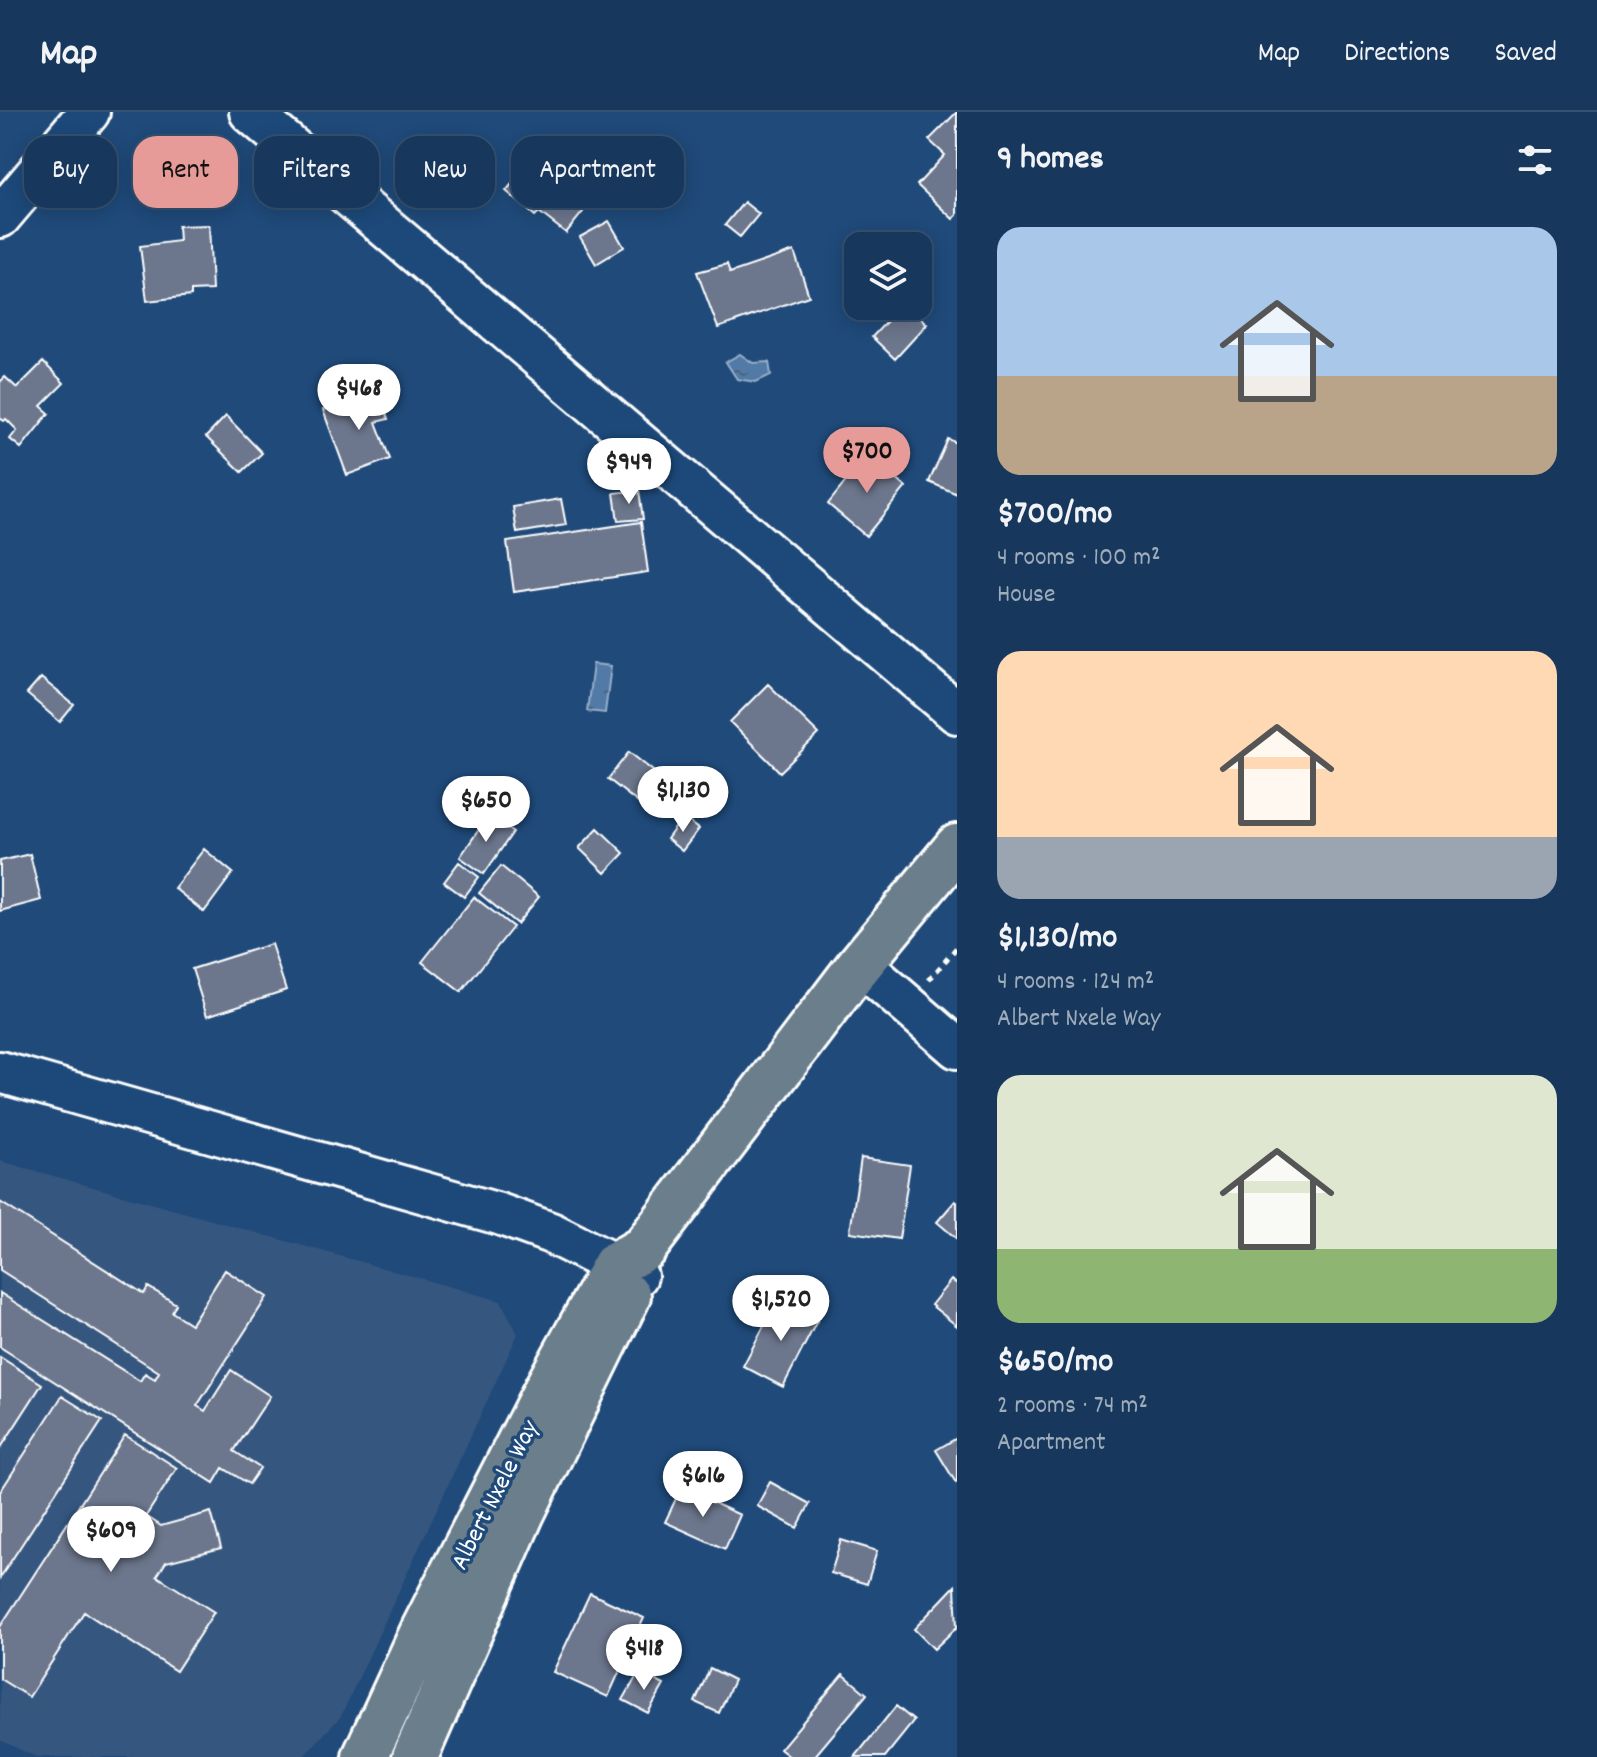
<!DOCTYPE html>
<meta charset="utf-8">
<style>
:root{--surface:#17385c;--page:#244365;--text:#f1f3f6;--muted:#9eacbb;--line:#365272;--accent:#e69b98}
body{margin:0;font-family:Dekko,sans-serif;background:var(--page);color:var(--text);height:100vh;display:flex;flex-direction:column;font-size:30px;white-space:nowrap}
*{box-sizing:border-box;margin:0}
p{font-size:26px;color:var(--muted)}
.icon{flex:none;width:44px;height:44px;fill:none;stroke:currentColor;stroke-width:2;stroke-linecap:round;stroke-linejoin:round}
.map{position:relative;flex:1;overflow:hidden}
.sheet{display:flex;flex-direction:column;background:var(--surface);width:640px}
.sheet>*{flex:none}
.top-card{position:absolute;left:24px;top:24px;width:760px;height:72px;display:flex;gap:16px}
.buttons{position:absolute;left:844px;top:120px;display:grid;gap:16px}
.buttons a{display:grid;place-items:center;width:88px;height:88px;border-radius:16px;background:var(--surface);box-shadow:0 4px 20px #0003,0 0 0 2px var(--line);font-size:40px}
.price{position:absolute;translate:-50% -68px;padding:0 18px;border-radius:28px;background:#fff;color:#222;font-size:26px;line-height:52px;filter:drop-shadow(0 2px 4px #0008)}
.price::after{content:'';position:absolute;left:50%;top:48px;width:24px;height:18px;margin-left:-12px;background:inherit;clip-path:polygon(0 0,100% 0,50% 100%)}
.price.on{background:var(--accent);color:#111}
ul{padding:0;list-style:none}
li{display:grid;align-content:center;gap:16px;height:424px;padding:0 40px}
li span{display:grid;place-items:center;height:248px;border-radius:24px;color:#555}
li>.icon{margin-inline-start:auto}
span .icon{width:144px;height:144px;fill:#fffc;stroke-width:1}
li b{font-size:34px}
h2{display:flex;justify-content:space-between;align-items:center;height:96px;padding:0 40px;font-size:34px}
.tag{padding:0 28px;border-radius:24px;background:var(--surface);box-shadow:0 4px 20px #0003,0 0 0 2px var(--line);font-size:28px;line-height:72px}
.tag.on{background:var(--accent);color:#111}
header{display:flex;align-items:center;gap:48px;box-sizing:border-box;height:112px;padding:0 40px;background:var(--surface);border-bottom:2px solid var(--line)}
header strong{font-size:38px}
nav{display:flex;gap:44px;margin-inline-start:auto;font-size:28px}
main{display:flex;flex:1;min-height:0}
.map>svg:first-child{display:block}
.built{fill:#36577f}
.water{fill:url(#water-ripples);stroke:#97afca;stroke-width:2}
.building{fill:#6c768c;stroke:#fff;stroke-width:2}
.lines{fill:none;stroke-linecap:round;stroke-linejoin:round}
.minor-casing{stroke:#fff;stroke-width:46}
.major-casing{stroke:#fff;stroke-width:50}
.path{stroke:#fff;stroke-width:5;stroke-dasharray:6 6;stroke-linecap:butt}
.minor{stroke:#1f4a7a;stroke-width:40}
.major{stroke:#6b7e8b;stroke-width:44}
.labels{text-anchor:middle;stroke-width:7;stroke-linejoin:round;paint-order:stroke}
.street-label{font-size:26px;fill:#fff;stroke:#1f4a7a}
</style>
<header>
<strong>Map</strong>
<nav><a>Map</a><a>Directions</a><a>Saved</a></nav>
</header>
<main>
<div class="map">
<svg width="957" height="1645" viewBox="0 0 957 1645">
<defs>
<pattern id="water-ripples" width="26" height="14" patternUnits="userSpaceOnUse" patternTransform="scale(2)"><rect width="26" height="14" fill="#517aa6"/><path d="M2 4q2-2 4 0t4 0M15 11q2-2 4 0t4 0" fill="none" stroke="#4e6379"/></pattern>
</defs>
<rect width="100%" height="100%" fill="#1f4a7a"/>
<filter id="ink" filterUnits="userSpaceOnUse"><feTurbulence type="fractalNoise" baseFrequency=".0125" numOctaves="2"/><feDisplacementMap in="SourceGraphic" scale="16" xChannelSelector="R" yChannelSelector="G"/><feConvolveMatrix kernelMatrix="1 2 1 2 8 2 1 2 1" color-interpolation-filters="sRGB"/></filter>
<g filter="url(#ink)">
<path class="built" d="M0,1049L501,1189L518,1222L341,1604L303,1645H36L0,1628Z"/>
<path class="water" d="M740,242L753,251L769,250L771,263L756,270L737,267L726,250Z
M593,552L611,554L605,601L587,599Z"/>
<path class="building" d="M957,0V103L953,107L917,73L945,43L929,28Z
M573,35L611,65L566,121L539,100L535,104L506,79L537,42L555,57Z
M744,90L759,102L740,125L725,113Z
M609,109L624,135L596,152L580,125Z
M209,113L212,178L191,179V184L147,189L140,134L179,129L178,114Z
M794,139L809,184L718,216L697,160L727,152L730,161Z
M901,194H908L927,212L895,247L872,225Z
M43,250L64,271L41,294L49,301L21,336L10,327L17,318L6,307L4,309L0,306V270L5,265L17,276Z
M378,279L388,307L376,310L390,347L347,363L323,298Z
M226,304L262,341L242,360L206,325Z
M948,327L957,331V382L929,370Z
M867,343L906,375L866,424L828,392Z
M639,378L643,407L618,409L614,381Z
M561,387L566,413L517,421L513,395Z
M641,410L648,460L514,480L507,430Z
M41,566L74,593L60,610L27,582Z
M768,572L819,622L780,660L730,610Z
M629,640L663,667L641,693L608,667Z
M489,703L513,720L484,762L460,745Z
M683,705L699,717L682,739L667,727Z
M598,716L624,741L605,761L579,736Z
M204,737L233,761L204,800L174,776Z
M30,742L41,788L0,799V749Z
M459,750L479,765L464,785L444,770Z
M501,754L539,785L517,812L479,781Z
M474,785L513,815L461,880L422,850Z
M271,832L286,878L207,904L192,857Z
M861,1046L910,1053L899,1127L850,1120Z
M955,1089L957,1090V1127L937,1110Z
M0,1090L144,1182L148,1175L176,1192L172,1200L191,1212L225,1158L267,1185L197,1294L205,1299L231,1258L270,1284L234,1339L260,1356L249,1372L223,1356L214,1371L0,1235V1181L140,1269L145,1261L155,1267L159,1260L0,1158Z
M951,1168L957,1172V1214L931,1193Z
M778,1187L818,1207L783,1275L743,1254Z
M0,1245L42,1272L0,1337Z
M62,1284L102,1309L0,1466V1380Z
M125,1323L177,1356L146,1404L161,1414L211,1400L221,1436L166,1450L157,1464L214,1500L176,1559L84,1500L29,1585L0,1567V1515Z
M957,1326V1370L956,1371L936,1338Z
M770,1370L810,1392L797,1416L757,1394Z
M681,1376L740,1403L725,1437L665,1410Z
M841,1428L877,1439L867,1472L831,1461Z
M955,1474L957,1515L934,1537L914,1517Z
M590,1481L644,1506L608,1585L553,1560Z
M710,1556L734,1568L719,1601L695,1590Z
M639,1560L664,1573L648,1601L623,1588Z
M843,1562L867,1582L814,1645H790L780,1637Z
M896,1594L914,1609L885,1645H855Z"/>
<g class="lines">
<g class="minor-casing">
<path id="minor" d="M250,0L957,601
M0,105L89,0
M860,852L957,936
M0,960L499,1102L551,1121L637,1164"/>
</g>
<g class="major-casing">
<path id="major" d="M365,1645L424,1517L548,1274L615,1153L644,1136L860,852L957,735
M415,1645L522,1401L628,1184"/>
</g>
<path class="path" d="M929,868L957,835"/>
<use href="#minor" class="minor"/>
<use href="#major" class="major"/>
</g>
</g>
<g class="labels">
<g class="street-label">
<text transform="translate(493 1382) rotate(-63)" y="9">Albert Nxele Way</text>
</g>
</g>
</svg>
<div class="buttons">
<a><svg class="icon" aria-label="layers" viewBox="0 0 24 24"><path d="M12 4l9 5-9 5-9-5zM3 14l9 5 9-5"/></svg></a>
</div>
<b class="price" style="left:359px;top:320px">$468</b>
<b class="price on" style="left:867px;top:383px">$700</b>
<b class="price" style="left:629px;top:394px">$949</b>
<b class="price" style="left:683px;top:722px">$1,130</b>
<b class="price" style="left:486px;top:732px">$650</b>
<b class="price" style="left:781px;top:1231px">$1,520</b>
<b class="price" style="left:703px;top:1407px">$616</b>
<b class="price" style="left:111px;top:1462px">$609</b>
<b class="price" style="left:644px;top:1580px">$418</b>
<div class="top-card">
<a class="tag">Buy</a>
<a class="tag on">Rent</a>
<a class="tag">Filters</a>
<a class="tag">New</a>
<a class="tag">Apartment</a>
</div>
</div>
<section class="sheet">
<h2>9 homes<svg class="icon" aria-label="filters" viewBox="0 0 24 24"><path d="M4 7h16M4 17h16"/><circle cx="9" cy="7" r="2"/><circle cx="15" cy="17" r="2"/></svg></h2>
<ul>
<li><span style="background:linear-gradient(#a9c7e8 60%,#b9a48a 0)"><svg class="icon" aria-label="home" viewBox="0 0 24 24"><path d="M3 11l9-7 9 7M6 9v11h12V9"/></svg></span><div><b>$700/mo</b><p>4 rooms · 100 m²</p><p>House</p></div></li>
<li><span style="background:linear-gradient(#ffd9b3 75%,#9aa5b1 0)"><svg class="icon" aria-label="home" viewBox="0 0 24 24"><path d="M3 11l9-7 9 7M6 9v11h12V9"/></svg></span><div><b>$1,130/mo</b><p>4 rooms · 124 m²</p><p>Albert Nxele Way</p></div></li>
<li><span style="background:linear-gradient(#dfe7d0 70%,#8fb573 0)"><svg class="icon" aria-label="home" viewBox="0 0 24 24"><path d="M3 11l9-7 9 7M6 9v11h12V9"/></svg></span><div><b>$650/mo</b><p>2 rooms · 74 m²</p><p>Apartment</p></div></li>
</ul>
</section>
</main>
